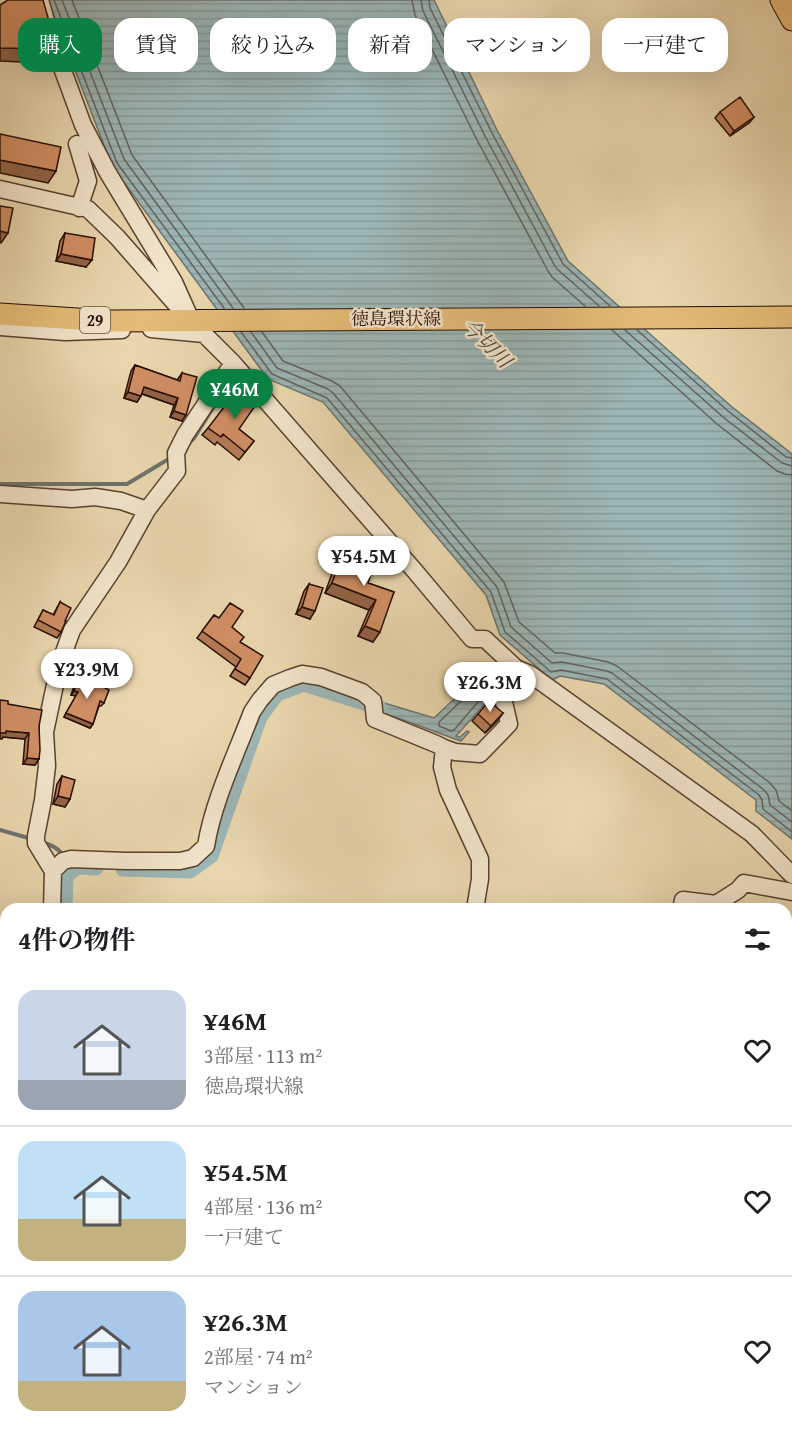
<!DOCTYPE html>
<html lang="ja">
<meta charset="utf-8">
<style>
:root{--surface:#fff;--page:#f2f2f2;--text:#202124;--muted:#757577;--line:#e0e0e0;--accent:#0b8043}
body{margin:0;font-family:"Gentium Book Plus","Noto Serif JP",serif;background:var(--page);color:var(--text);height:100vh;display:flex;flex-direction:column;font-size:22px;white-space:nowrap}
*{box-sizing:border-box;margin:0}
p{font-size:20px;color:var(--muted)}
.icon{flex:none;width:33px;height:33px;fill:none;stroke:currentColor;stroke-width:2;stroke-linecap:round;stroke-linejoin:round}
.map{position:relative;flex:1;overflow:hidden}
.drawer{position:absolute;left:0px;top:903px;width:792px;height:536px;display:flex;flex-direction:column;background:var(--surface);border-radius:18px 18px 0 0;box-shadow:0 6px 24px #0002}
.drawer>*{flex:none}
.guide{position:absolute;left:18px;top:18px;width:756px;height:54px;display:flex;gap:12px}
.price{position:absolute;translate:-50% -51px;padding:0 14px;border-radius:21px;background:#fff;color:#222;font-size:20px;line-height:39px;filter:drop-shadow(0 2px 3px #0008)}
.price::after{content:'';position:absolute;left:50%;top:36px;width:18px;height:14px;margin-left:-9px;background:inherit;clip-path:polygon(0 0,100% 0,50% 100%)}
.price.on{background:var(--accent);color:#fff}
ul{padding:0;list-style:none}
li{display:flex;align-items:center;gap:18px;height:150px;padding:0 18px}
li+li{border-top:2px solid var(--line)}
li span{display:grid;place-items:center;flex:none;width:168px;height:120px;border-radius:18px;color:#555}
li>.icon{margin-inline-start:auto}
span .icon{width:72px;height:72px;fill:#fffc;stroke-width:1}
li b{font-size:26px}
h2{display:flex;justify-content:space-between;align-items:center;height:72px;padding:0 18px;font-size:26px}
.tag{padding:0 21px;border-radius:18px;background:var(--surface);box-shadow:0 6px 24px #0002;font-size:21px;line-height:54px}
.tag.on{background:var(--accent);color:#fff}
.map>svg:first-child{display:block}
.water{fill:url(#water-rules);stroke:#6d736f;stroke-width:1.5}
.lines{fill:none;stroke-linecap:round;stroke-linejoin:round}
.shore{stroke:#62625e;stroke-width:1.5}
.stream{stroke:#6d736f;stroke-width:4}
.canal{stroke:#9cb6b5;stroke-width:15}
.minor-casing{stroke:#584030;stroke-width:19}
.major-casing{stroke:#270e06;stroke-width:23}
.minor{stroke:#f1e4ca;stroke-width:16}
.major{stroke:#e4bb76;stroke-width:21}
.wall{fill:#b37a55;stroke:#270e06;stroke-width:1.5}
.shaded-wall{fill:#926345;stroke:#270e06;stroke-width:1.5}
.building{fill:#d08e63;stroke:#270e06;stroke-width:1.5}
.labels{text-anchor:middle;stroke-width:5;stroke-linejoin:round;paint-order:stroke}
.shield{fill:#f1e4ca;stroke:#644e41;stroke-width:1.5}
.shield-label{font-size:16px;font-weight:bold;fill:#270e06}
.street-label{font-size:18px;fill:#270e06;stroke:#f1e4ca}
.water-label{font-size:20px;font-style:italic;fill:#504943;stroke:#f1e4ca}
</style>
<div class="map">
<svg width="792" height="1438" viewBox="0 0 792 1438">
<defs>
<pattern id="water-rules" width="6" height="5" patternUnits="userSpaceOnUse" patternTransform="scale(1.5)"><rect width="6" height="5" fill="#9cb6b5"/><path d="M0 2.5h6" fill="none" stroke="#869b9a"/></pattern>
</defs>
<rect width="100%" height="100%" fill="#e9d6ad"/>
<filter id="stains"><feTurbulence type="fractalNoise" baseFrequency=".00333" numOctaves="4"/><feColorMatrix values="0 0 0 0 .2 0 0 0 0 .09 0 0 0 0 .02 0 0 0 .5 -.17"/></filter>
<radialGradient id="worn" r=".72"><stop offset=".6" stop-color="#630" stop-opacity="0"/><stop offset="1" stop-color="#630" stop-opacity=".3"/></radialGradient>
<path class="water" d="M48,0H434L497,130L568,261L732,407L792,454V839L756,811V800L604,684L560,676L552,680L500,635L486,595L323,402L268,379L112,166Z
M487,668L497,676L489,691L491,697L456,736L460,737L467,731L469,732L461,741L381,712V702L434,718Z"/>
<g class="lines">
<path class="shore" d="M54,0L117,163L224,308
M62,0L124,159L233,308
M72,0L132,155L244,308
M412,0L415,15L477,140L548,271L552,277L585,306
M421,0L423,11L485,136L556,268L599,306
M429,0L430,8L492,133L563,264L610,306
M612,330L717,424L777,471L785,474L792,475
M625,330L723,417L782,463L792,466
M637,330L728,411L786,457L792,458
M241,332L272,374L327,398L491,592L505,632L551,672L561,670L607,679L759,795L762,800L763,809L792,832
M251,332L277,368L328,389L333,393L497,587L511,627L552,663L562,662L607,671L612,673L764,790L768,795L770,805L792,822
M262,332L283,361L332,381L340,386L504,582L519,622L555,653H563L608,662L617,666L770,783L776,790L779,801L792,811
M481,682H484L486,684L483,696L454,730L451,731L439,726V722Z"/>
<path class="stream" d="M189,443L194,438L220,397
M0,484H127L172,457
M0,830L32,839
M42,842C51,845 59,848 64,857
M658,1432L678,1438"/>
<path class="canal" d="M123,869L190,871L211,856L260,717L277,694L304,684L380,708
M65,909L66,875L78,867L96,868"/>
<g class="minor-casing">
<path id="minor" d="M40,0L51,38L83,125L108,173L174,282L191,320
M77,144L88,181L79,208
M0,189L88,209L117,237L180,309
M0,327L65,332L122,330
M151,329L204,334L233,363L414,570L472,639H485L516,668L530,674L752,834L792,875
M0,494L72,499L95,497L121,501L147,510
M444,748L455,752L480,754L509,724L500,685L516,668
M53,871L63,861L71,859L126,861H180L193,858L206,846C213,802 236,754 252,712L260,700L273,685L290,678L302,674L321,677L362,692L373,701L375,719L436,744L444,748L442,767L448,790L480,859V879L475,909
M52,909L53,871L36,843V836L43,800L47,766L45,732L59,666L72,630L118,562L147,510L177,471L176,453L185,435L233,363
M681,909L683,900L716,904L738,890L744,883L792,892
M0,1085L6,1086
M0,1132L6,1127
M786,1230H792
M0,1263L6,1265
M0,1369L6,1370
M236,1438L237,1432
M525,1438L527,1432"/>
</g>
<g class="major-casing">
<path id="major" d="M781,0L792,20
M0,314L108,321L792,317"/>
</g>
<use href="#minor" class="minor"/>
<use href="#major" class="major"/>
</g>
<path class="wall" d="M720,112L754,117L749,123L730,136L715,118Z
M65,233L86,267L56,261L60,241Z
M135,365L177,380L182,373V421L170,417L174,405L142,394L137,402L124,398L131,371Z
M208,428L239,429L254,441L239,460L217,442L215,445L202,435Z
M343,552L368,583L394,592L373,642L358,636L369,610L325,593L336,562Z
M309,584L310,619L296,614L304,591Z
M60,602L61,632L57,638L34,627L43,610L53,615Z
M214,615L232,627L240,642L250,678L245,685L230,676L236,667L197,638Z
M79,676L104,703L101,706H99L93,724L90,728L64,717L76,696L71,695L76,680Z
M8,704L39,726V759L35,765L23,764L25,739L3,737L2,739Z
M503,713L497,721L485,733L472,721L478,714Z
M62,776L70,799L65,807L53,804L57,784Z
M6,1231V1255L0,1253V1250Z
M66,1432H92L91,1438H65Z"/>
<path class="shaded-wall" d="M0,48L53,49L43,63L0,61Z
M754,117L749,123L730,136L734,131Z
M0,160L56,171L48,183L0,173Z
M0,231L8,233L1,243L0,242Z
M61,254L92,260L86,267L56,261Z
M144,387L178,398L174,405L140,393Z
M128,392L141,396L137,402L124,398Z
M174,411L186,415L182,421L170,417Z
M332,583L376,600L369,610L325,593Z
M302,607L315,611L310,619L296,614Z
M365,626L380,632L373,642L358,636Z
M74,691L78,692L76,696L71,695Z
M66,713L93,724L90,728L64,717Z
M503,713L497,721L485,733L491,726Z
M6,731L29,733L25,739L3,737L2,739H0V733Z
M27,758L39,759L35,765L23,764Z
M58,796L70,799L65,807L53,804Z
M5,1245L6,1246V1255L0,1253Z
M0,1294L6,1296V1305L0,1303Z
M0,1330L6,1331V1339L0,1338Z
M792,1428V1433L789,1438L778,1437L782,1432H786V1430Z
M689,1432H710L706,1438Z"/>
<path class="building" d="M8,0H43L53,35V49L0,48V5Z
M740,97L754,117L734,131L720,112Z
M0,134L61,147L56,171L0,160Z
M0,206L13,208L8,233L0,231Z
M65,233L95,238L92,260L61,254Z
M135,365L180,381L182,373L197,377L186,415L174,411L178,398L144,387L141,396L128,392Z
M237,390L257,403L239,429L254,441L245,452L223,434L221,437L208,428Z
M343,552L375,564L368,583L394,592L380,632L365,626L376,600L332,583Z
M309,584L323,588L315,611L302,607Z
M60,602L71,608L65,621H66L61,632L38,620L43,610L54,615Z
M230,603L243,611L232,627L244,637L240,642L263,656L250,678L235,669L241,659L202,631L214,615L219,618Z
M79,676L96,683L109,690L104,703L100,701L93,724L66,713L78,692L74,691Z
M0,700L8,701V704L42,710L39,726L40,750L39,759L27,758L29,733L6,731V733H0Z
M489,701L503,713L491,726L478,714Z
M62,776L75,780L70,799L58,796Z
M0,1184H6V1219L3,1232L0,1231Z
M3,1266H6V1296L0,1294V1277Z
M0,1317L6,1318V1331L0,1330Z
M786,1398L792,1399V1430H786Z
M70,1432H92L91,1438H79L69,1436Z
M500,1434L513,1438H498Z"/>
<g class="labels">
<rect class="shield" x="80" y="307" width="30" height="26" rx="4.5"/>
<g class="shield-label">
<text x="95" y="326">29</text>
</g>
<g class="street-label">
<text x="396" y="325">徳島環状線</text>
</g>
<g class="water-label">
<text transform="translate(487 343) rotate(45)" y="7">今切川</text>
</g>
</g>
<rect width="100%" height="100%" filter="url(#stains)"/>
<rect width="100%" height="100%" fill="url(#worn)"/>
</svg>
<b class="price on" style="left:235px;top:420px">¥46M</b>
<b class="price" style="left:364px;top:587px">¥54.5M</b>
<b class="price" style="left:87px;top:700px">¥23.9M</b>
<b class="price" style="left:490px;top:713px">¥26.3M</b>
<div class="guide">
<a class="tag on">購入</a>
<a class="tag">賃貸</a>
<a class="tag">絞り込み</a>
<a class="tag">新着</a>
<a class="tag">マンション</a>
<a class="tag">一戸建て</a>
</div>
<section class="drawer">
<h2>4件の物件<svg class="icon" aria-label="filters" viewBox="0 0 24 24"><path d="M4 7h16M4 17h16"/><circle cx="9" cy="7" r="2"/><circle cx="15" cy="17" r="2"/></svg></h2>
<ul>
<li><span style="background:linear-gradient(#c9d6e8 75%,#9aa5b1 0)"><svg class="icon" aria-label="home" viewBox="0 0 24 24"><path d="M3 11l9-7 9 7M6 9v11h12V9"/></svg></span><div><b>¥46M</b><p>3部屋 · 113 m²</p><p>徳島環状線</p></div><svg class="icon" aria-label="heart" viewBox="0 0 24 24"><path d="M12 20l-8-8c-3-5 5-10 8-4 3-6 11-1 8 4z"/></svg></li>
<li><span style="background:linear-gradient(#bfe0f5 65%,#c2b280 0)"><svg class="icon" aria-label="home" viewBox="0 0 24 24"><path d="M3 11l9-7 9 7M6 9v11h12V9"/></svg></span><div><b>¥54.5M</b><p>4部屋 · 136 m²</p><p>一戸建て</p></div><svg class="icon" aria-label="heart" viewBox="0 0 24 24"><path d="M12 20l-8-8c-3-5 5-10 8-4 3-6 11-1 8 4z"/></svg></li>
<li><span style="background:linear-gradient(#a9c7e8 75%,#c2b280 0)"><svg class="icon" aria-label="home" viewBox="0 0 24 24"><path d="M3 11l9-7 9 7M6 9v11h12V9"/></svg></span><div><b>¥26.3M</b><p>2部屋 · 74 m²</p><p>マンション</p></div><svg class="icon" aria-label="heart" viewBox="0 0 24 24"><path d="M12 20l-8-8c-3-5 5-10 8-4 3-6 11-1 8 4z"/></svg></li>
</ul>
</section>
</div>
